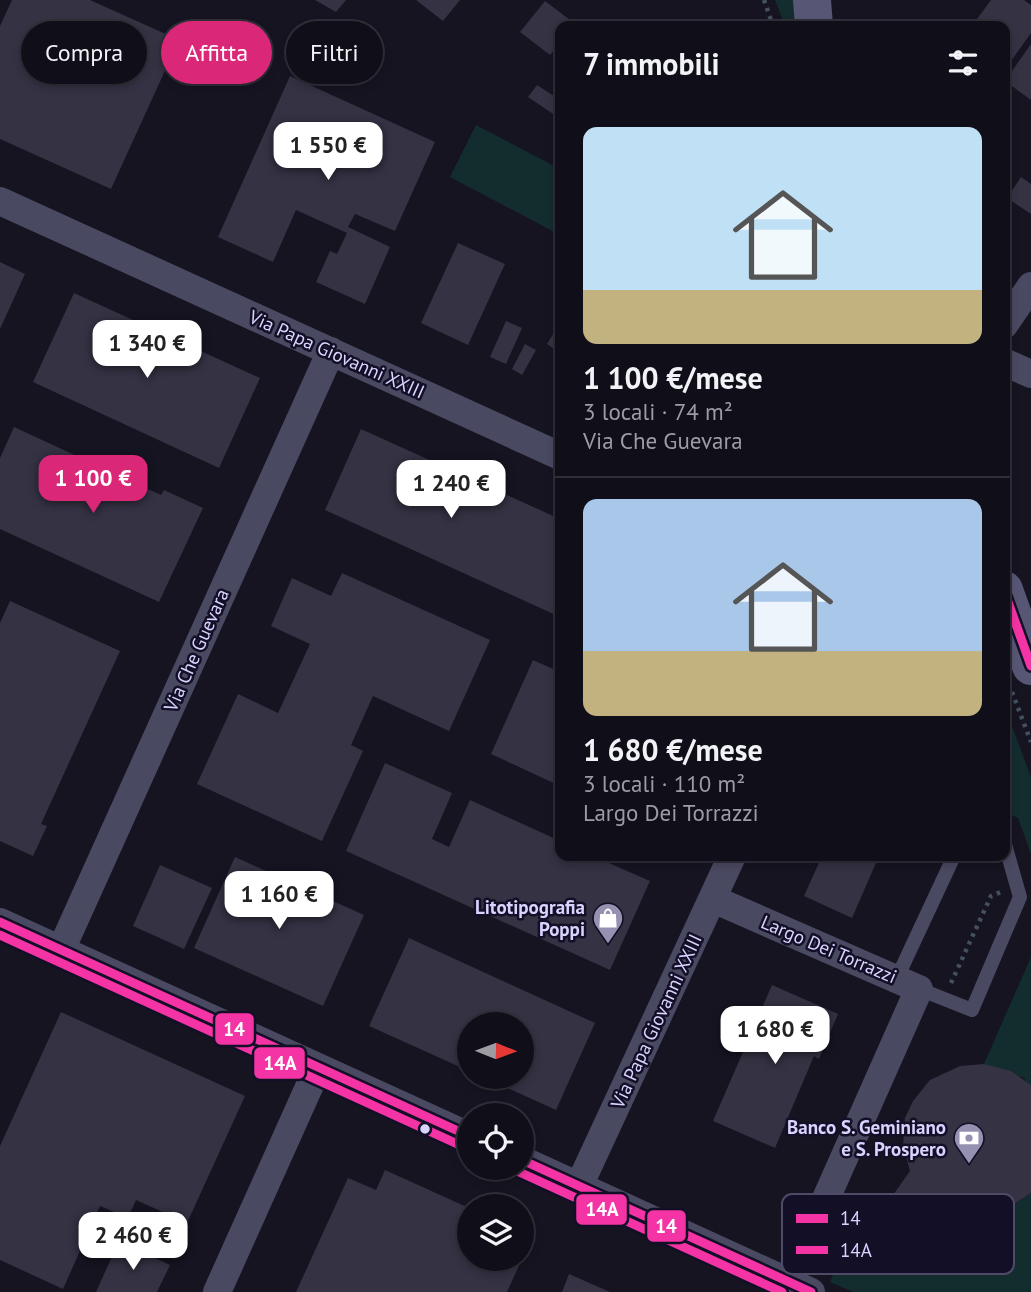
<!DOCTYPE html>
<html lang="it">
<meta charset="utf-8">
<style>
:root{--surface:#100f19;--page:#1e1d26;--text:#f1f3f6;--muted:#9c9ca2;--line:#302f38;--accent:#db2777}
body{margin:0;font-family:"PT Sans",sans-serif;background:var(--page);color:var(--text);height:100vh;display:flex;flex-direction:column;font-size:26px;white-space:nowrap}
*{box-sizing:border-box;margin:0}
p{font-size:23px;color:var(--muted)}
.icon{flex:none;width:38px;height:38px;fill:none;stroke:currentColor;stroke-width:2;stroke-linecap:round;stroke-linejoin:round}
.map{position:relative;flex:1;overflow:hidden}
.panel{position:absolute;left:555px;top:21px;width:455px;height:840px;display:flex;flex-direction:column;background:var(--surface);border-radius:14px;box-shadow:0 4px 10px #0003,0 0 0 2px var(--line)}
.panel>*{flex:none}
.banner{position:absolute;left:21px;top:21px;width:429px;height:63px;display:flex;gap:14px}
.needle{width:46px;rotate:91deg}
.controls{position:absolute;left:457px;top:1012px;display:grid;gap:14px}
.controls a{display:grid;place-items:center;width:77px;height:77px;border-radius:50%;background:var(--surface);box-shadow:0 4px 10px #0003,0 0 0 2px var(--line);font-size:35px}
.price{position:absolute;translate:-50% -60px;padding:0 16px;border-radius:14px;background:#fff;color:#222;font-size:23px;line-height:46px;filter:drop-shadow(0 2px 4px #0008)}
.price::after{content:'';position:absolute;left:50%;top:42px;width:21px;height:16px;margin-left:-10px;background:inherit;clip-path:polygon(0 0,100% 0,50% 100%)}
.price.selected{background:var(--accent);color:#fff}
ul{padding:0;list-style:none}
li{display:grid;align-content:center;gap:14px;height:371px;padding:0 28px}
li+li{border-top:2px solid var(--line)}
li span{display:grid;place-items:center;height:217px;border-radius:14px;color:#555}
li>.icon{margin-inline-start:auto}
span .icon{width:126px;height:126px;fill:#fffc;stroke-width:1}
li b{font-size:30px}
h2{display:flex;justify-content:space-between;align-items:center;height:84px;padding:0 28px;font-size:30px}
.tag{padding:0 24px;border-radius:32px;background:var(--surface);box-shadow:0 4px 10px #0003,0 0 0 2px var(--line);font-size:24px;line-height:63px}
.tag.selected{background:var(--accent);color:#fff}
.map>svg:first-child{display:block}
.green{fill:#132c2d}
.building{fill:#343243}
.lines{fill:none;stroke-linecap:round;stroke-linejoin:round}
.path{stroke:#44505f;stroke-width:4.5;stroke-dasharray:3.5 5;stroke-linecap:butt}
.service{stroke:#4a4962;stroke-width:14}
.minor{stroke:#4a4962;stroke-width:28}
.secondary{stroke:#575674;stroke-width:38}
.bus-1-casing{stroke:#130f26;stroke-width:14}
.bus-2-casing{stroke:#130f26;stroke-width:14}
.bus-1{stroke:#f433a5;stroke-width:9}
.bus-2{stroke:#f433a5;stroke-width:9}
.bus-dot{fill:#d9d4ff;stroke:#130f26;stroke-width:2.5}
.labels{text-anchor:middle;stroke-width:5;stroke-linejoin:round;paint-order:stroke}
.street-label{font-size:19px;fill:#d9d4ff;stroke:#130f26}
.poi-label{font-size:19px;font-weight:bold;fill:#d9d4ff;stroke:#130f26;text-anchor:end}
.key{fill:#130f26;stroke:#4e4a67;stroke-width:2}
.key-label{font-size:19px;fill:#d9d4ff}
.line-badge{stroke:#130f26;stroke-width:2.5}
.badge-label{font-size:19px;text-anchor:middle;font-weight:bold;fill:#fff}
</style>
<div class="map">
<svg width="1031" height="1292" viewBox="0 0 1031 1292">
<rect width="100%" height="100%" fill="#161421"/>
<path class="green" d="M775,0H796L794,26H785Z
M476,125L560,169V235L450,177Z
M1004,704L1031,777V854L1018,818L1005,812Z
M1031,957V1090L1024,1078L984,1064Z
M1031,1193V1292H853L830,1282L852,1228L891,1225L914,1261L968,1268L993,1249L1005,1210Z"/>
<path class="building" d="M12,0H90L179,40L111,189L0,139V26Z
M315,0H346L336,12Z
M416,0H460L443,21Z
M991,0H1024L1031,5V33L1004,71V26H972Z
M545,1L574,23L572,26H560V42L550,55L520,32Z
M240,34L259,42L242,81L222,72Z
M1031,44V100L1005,81Z
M290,76L435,142L395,231L355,214L348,227L390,247L365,304L316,282L330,251L337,254L347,233L296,210L273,262L218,237Z
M537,85L560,100L553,114L528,97Z
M1021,177L1031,184V214L1007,198Z
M458,243L505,264L468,345L421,323Z
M0,262L25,274L0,329Z
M74,293L260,378L219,468L33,382Z
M506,321L522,328L506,364L490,357Z
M560,323V353L547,344Z
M525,344L536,350L522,375L512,369Z
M14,427L161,495L164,490L203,508L159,602L0,529V458Z
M361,429L560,519V617L325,510Z
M342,573L490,640L449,731L373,696L351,745L363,751L322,841L197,784L238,694L278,713L310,644L271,626L292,578L331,596Z
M10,601L120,651L41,824L47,826L33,856L0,841V623Z
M533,660L560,672V786L491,754Z
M385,763L452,793L432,839L449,847L470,800L560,841V856H593L650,881L610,970L346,851Z
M822,856H879L852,918L804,896Z
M235,857L364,915L323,1006L194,948Z
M160,865L212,888L184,949L133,926Z
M409,938L595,1023L556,1110L481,1076H522V1024H469V1071L369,1026Z
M772,985L838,1014L819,1059L814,1056L775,1148L713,1121Z
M61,1012L245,1096L187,1223L136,1200L128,1218L100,1206L63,1289L0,1260V1146Z
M984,1064L1011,1071L1031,1085V1193L1005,1210L998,1243L984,1259L959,1271L935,1270L917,1263L906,1254L891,1225L893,1195L910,1171L903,1146L905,1118L913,1101L930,1080L960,1066Z
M385,1170L469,1208V1258H522V1232L532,1237L507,1292H296L348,1178L376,1190Z
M119,1241L170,1265L157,1292H96Z
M569,1274L610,1292H562Z"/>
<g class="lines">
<path class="path" d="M764,0L773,26
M1012,692L1031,742
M951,983L991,896L1001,892"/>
<path class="service" d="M897,978L954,856
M919,989L972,1010L1020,897L1004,841"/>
<path class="minor" d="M0,201L560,456
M1004,325L1031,286
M1004,362L1031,374
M713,899L919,989L789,1282
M0,922L469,1136
M61,950L331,351
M522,1160L811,1292
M579,1186L732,856
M217,1292L318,1067"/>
<path class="secondary" d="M812,0L814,26
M1004,590L1031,666"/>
<g class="bus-1-casing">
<path id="bus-1" d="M1004,591L1031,666
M0,922L469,1136
M522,1160L811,1292"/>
</g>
<g class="bus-2-casing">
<path id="bus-2" d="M0,935L464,1147
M517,1171L782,1292"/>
</g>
<use href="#bus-1" class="bus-1"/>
<use href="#bus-2" class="bus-2"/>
</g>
<defs>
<g id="shop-pin" transform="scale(1.575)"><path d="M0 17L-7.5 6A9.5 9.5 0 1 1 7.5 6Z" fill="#9591b1" stroke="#130f26"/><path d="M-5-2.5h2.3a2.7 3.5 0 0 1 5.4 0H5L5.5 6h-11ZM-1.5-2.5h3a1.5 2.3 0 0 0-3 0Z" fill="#fff"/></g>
<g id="bank-pin" transform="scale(1.575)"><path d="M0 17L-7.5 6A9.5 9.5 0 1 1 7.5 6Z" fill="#9591b1" stroke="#130f26"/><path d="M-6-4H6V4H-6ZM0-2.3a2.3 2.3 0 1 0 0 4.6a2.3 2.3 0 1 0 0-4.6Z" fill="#fff"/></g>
</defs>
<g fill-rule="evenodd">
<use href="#shop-pin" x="608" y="918"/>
<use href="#bank-pin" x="969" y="1138"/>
</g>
<circle class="bus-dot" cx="425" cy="1129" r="6"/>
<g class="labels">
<g class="street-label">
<text transform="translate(337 354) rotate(24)" y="7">Via Papa Giovanni XXIII</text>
<text transform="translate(196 650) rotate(-66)" y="7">Via Che Guevara</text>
<text transform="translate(829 949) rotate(23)" y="7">Largo Dei Torrazzi</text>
<text transform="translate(656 1021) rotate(-65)" y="7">Via Papa Giovanni XXIII</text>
</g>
<g class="poi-label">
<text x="585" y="914">Litotipografia<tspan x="585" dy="22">Poppi</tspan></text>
<text x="946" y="1134">Banco S. Geminiano<tspan x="946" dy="22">e S. Prospero</tspan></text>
</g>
</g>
<rect x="782" y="1194" width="232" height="80" rx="10" class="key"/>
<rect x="796" y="1214" width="32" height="9" fill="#f433a5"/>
<rect x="796" y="1246" width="32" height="8" fill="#f433a5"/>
<g class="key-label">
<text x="840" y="1225">14</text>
<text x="840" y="1257">14A</text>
</g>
<g class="line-badge">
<rect x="214" y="1012" width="41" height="34" rx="7" fill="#f433a5"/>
<rect x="253" y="1046" width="53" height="34" rx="7" fill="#f433a5"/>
<rect x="575" y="1193" width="53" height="33" rx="7" fill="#f433a5"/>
<rect x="646" y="1209" width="41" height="34" rx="7" fill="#f433a5"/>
</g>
<g class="badge-label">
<text x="234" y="1036">14</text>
<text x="280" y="1070">14A</text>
<text x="602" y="1216">14A</text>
<text x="666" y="1233">14</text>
</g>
</svg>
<div class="controls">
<a><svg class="needle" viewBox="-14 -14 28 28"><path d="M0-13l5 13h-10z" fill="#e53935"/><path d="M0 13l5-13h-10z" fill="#9c9ca2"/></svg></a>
<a><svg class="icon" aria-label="locate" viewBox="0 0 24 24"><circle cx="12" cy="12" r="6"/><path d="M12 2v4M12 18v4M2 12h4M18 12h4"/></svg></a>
<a><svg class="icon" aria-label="layers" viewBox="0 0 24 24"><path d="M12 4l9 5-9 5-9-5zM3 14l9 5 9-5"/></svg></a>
</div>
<b class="price" style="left:328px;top:182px">1 550 €</b>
<b class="price" style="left:147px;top:380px">1 340 €</b>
<b class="price selected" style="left:93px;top:515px">1 100 €</b>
<b class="price" style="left:451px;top:520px">1 240 €</b>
<b class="price" style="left:279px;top:931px">1 160 €</b>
<b class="price" style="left:775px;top:1066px">1 680 €</b>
<b class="price" style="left:133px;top:1272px">2 460 €</b>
<div class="banner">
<a class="tag">Compra</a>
<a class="tag selected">Affitta</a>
<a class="tag">Filtri</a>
</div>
<section class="panel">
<h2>7 immobili<svg class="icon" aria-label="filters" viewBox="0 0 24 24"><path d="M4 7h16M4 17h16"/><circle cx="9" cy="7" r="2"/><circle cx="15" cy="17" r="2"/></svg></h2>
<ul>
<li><span style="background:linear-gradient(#bfe0f5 75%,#c2b280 0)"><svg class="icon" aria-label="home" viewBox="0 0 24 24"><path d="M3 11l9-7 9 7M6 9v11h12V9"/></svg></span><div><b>1 100 €/mese</b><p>3 locali · 74 m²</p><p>Via Che Guevara</p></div></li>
<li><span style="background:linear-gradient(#a9c7e8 70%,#c2b280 0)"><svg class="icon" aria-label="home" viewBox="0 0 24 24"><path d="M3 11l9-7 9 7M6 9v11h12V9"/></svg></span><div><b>1 680 €/mese</b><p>3 locali · 110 m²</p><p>Largo Dei Torrazzi</p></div></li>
</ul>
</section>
</div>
